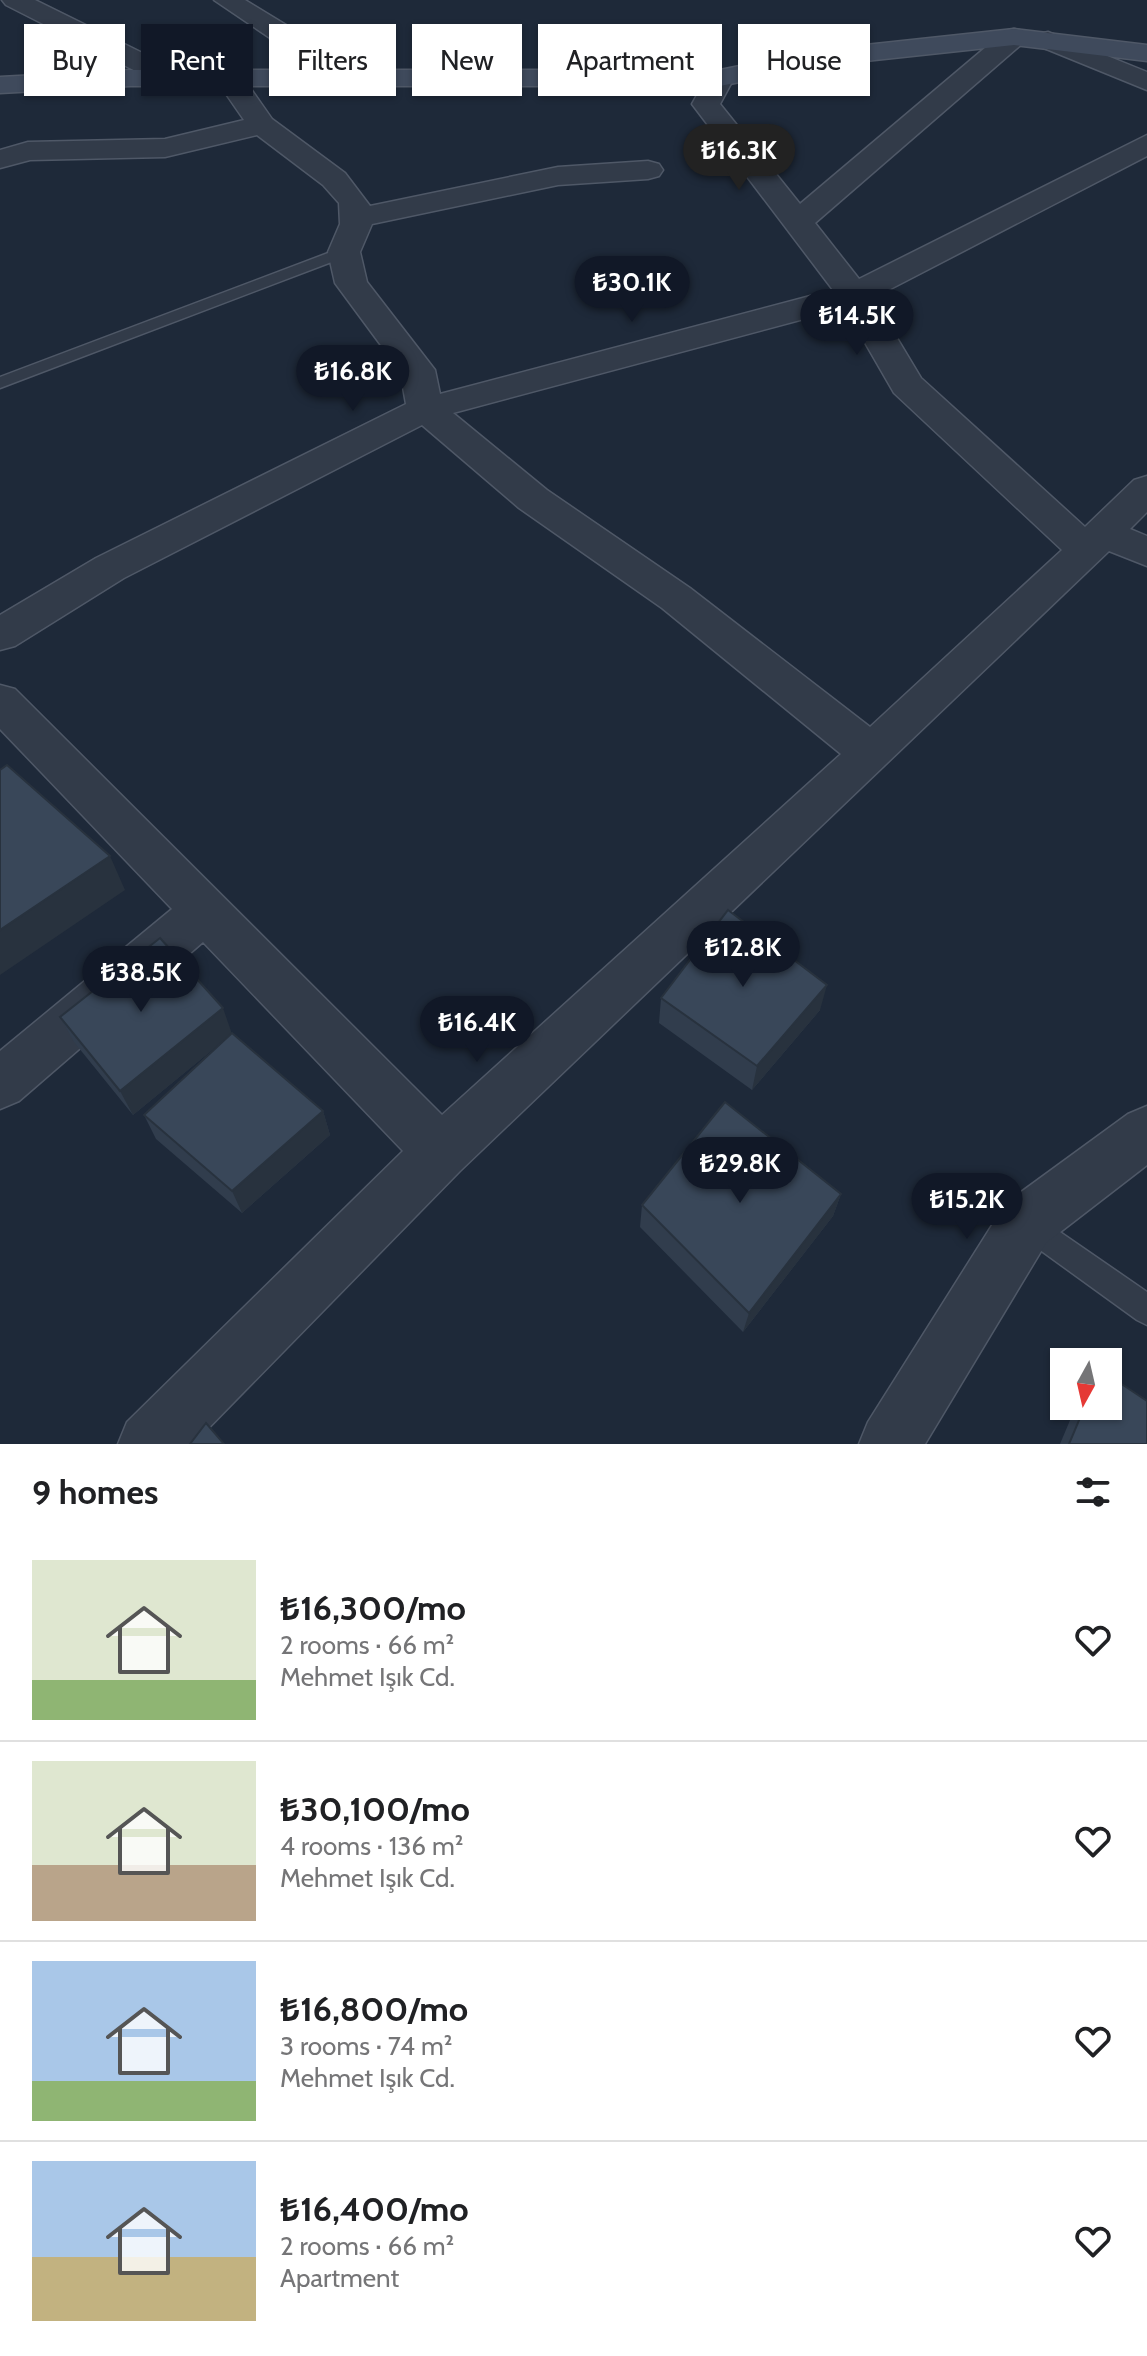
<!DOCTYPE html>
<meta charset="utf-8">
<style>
:root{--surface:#fff;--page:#f6f6f6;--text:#202124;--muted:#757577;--line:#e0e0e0;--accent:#111827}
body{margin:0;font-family:Cabin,sans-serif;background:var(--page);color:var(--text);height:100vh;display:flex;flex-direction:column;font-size:30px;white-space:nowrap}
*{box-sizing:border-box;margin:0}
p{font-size:26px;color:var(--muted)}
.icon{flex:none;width:44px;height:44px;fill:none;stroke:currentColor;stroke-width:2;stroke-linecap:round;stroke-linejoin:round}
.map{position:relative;height:1444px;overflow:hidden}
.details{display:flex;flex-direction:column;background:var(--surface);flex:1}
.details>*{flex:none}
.guide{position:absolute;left:24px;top:24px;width:1100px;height:72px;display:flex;gap:16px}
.needle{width:52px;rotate:188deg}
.buttons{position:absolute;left:1050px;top:1348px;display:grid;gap:16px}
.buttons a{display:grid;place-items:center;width:72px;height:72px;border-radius:0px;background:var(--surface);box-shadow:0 2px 6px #0004;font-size:40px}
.price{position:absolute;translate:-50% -68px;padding:0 18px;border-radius:28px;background:var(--accent);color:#fff;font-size:26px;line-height:52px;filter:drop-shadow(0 2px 4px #0008)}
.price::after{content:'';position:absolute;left:50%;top:48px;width:24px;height:18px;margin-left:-12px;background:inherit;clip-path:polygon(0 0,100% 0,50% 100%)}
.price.active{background:#222;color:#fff}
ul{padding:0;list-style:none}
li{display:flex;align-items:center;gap:24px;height:200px;padding:0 32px}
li+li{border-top:2px solid var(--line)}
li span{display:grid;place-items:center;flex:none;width:224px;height:160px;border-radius:0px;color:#555}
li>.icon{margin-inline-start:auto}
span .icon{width:96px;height:96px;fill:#fffc;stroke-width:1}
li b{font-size:34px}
h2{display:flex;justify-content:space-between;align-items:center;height:96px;padding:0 32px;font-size:34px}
.chip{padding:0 28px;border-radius:0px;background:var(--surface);box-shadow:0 2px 6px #0004;font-size:28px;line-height:72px}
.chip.active{background:var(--accent);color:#fff}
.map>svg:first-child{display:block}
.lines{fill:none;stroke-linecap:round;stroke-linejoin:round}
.lane-casing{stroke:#4f5867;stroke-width:3}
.street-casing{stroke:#4f5867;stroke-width:3}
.secondary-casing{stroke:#4f5867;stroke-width:3}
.lane{fill:#323b49;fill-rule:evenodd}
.street{fill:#323b49;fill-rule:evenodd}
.secondary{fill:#3f4a5c;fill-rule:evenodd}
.wall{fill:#313d4d}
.shaded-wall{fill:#28323e}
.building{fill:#394759;stroke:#28323e;stroke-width:2}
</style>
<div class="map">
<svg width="1147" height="1444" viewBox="0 0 1147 1444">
<rect width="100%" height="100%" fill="#1e2939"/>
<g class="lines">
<g class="lane-casing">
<path id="lane" d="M344,247L352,252L350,255L0,388V377Z
M1028,1210L1147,1292V1325L1137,1320L1018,1234L1014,1224L1018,1214Z"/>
</g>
<g class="street-casing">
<path id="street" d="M2,0H35L181,72L185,78L181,84L171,86L161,84L6,5Z
M214,0H245L291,28L307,78L303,84L293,86L283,84L270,38Z
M1014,29L1023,31L1027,37L1023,43L815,223L859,279L1147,135V156L873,298L921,378L1085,527L1134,480L1147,476V512L1130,529L1147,536V566L1109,551L460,1171L193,1444H118L127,1422L403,1151L203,942L19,1101L0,1109V1051L172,909L0,729V685L15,689L442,1115L841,754L662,608L519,508L422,425L124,578L15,646L0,650V615L96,558L406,404L400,371L335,283L328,252L340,224L339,203L323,185L257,135L165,157L30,160L0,168V150L28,142L165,139L244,120L215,78L219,72L229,70L239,72L272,119L345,173L370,206L558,167L648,161L659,164L663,170L659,176L648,179L558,185L372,224L360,252L367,282L435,370L440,394L833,290L692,104L710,72L720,70L730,72L734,78L720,104L800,204L1005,31ZM845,308L894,393L1062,550L870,727L690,588L547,490L453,413Z
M1048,32L1147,72V90L1039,46L1035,40L1039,34Z
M1147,1106V1165L1046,1243L925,1444H859L868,1422L1006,1203L1128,1114Z"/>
</g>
<g class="secondary-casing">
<path id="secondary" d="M1014,29L1147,45V61L1014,45L819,66L720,86H130L0,93V77L130,70H720L819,50Z"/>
</g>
<use href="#lane" class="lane"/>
<use href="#street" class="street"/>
<use href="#secondary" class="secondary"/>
</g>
<path class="wall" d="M661,998L820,1010L752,1090L659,1023Z
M60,1017L232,1033L323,1111L330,1135L242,1213L156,1139L144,1115L223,1041L133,1115L74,1042Z
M841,1194L833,1216L743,1332L640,1227L642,1205Z
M1076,1406H1108L1147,1444H1060Z"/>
<path class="shaded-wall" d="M110,856L125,890L0,975V930Z
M827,985L820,1010L752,1090L757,1066Z
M223,1008L232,1034L133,1115L120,1091Z
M323,1111L330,1135L242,1213L232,1191Z
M841,1194L833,1216L743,1332L749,1313Z"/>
<path class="building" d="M7,765L110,856L0,930V770Z
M728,910L827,985L757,1066L661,998Z
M160,938L223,1008L120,1091L60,1017Z
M232,1033L323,1111L232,1191L144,1115Z
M725,1102L841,1194L749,1313L642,1205Z
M1108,1375L1147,1401V1444H1069L1085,1406H1108Z
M206,1423L224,1444H190Z"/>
</svg>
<div class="buttons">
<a><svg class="needle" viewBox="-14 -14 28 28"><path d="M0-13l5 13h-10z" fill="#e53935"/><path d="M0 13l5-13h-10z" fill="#757577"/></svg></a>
</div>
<b class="price active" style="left:739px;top:192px">₺16.3K</b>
<b class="price" style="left:632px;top:324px">₺30.1K</b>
<b class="price" style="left:857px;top:357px">₺14.5K</b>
<b class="price" style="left:353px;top:413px">₺16.8K</b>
<b class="price" style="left:743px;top:989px">₺12.8K</b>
<b class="price" style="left:141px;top:1014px">₺38.5K</b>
<b class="price" style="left:477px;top:1064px">₺16.4K</b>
<b class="price" style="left:740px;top:1205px">₺29.8K</b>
<b class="price" style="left:967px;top:1241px">₺15.2K</b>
<div class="guide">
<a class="chip">Buy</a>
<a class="chip active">Rent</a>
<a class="chip">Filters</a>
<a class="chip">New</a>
<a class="chip">Apartment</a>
<a class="chip">House</a>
</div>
</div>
<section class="details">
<h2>9 homes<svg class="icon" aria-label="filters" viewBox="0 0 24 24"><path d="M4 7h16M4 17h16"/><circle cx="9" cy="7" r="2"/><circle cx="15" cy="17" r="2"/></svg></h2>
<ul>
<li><span style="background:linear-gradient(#dfe7d0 75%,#8fb573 0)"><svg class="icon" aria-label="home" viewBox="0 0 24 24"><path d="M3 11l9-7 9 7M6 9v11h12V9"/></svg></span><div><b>₺16,300/mo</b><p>2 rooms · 66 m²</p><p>Mehmet Işık Cd.</p></div><svg class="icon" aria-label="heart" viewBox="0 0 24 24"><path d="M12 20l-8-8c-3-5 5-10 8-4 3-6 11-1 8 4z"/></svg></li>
<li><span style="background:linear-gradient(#dfe7d0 65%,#b9a48a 0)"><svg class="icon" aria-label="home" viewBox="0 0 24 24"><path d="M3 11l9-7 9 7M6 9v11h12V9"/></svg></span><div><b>₺30,100/mo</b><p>4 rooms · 136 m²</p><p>Mehmet Işık Cd.</p></div><svg class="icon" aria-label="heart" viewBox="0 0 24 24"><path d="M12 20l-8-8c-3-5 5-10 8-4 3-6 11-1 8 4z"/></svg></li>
<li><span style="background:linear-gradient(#a9c7e8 75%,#8fb573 0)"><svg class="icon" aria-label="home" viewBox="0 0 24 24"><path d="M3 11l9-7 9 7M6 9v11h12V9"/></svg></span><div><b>₺16,800/mo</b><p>3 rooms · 74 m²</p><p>Mehmet Işık Cd.</p></div><svg class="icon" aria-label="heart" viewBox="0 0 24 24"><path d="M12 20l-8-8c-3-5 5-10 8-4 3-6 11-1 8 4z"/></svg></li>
<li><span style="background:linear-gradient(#a9c7e8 60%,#c2b280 0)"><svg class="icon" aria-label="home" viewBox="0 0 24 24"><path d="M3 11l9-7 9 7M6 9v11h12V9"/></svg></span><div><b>₺16,400/mo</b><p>2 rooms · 66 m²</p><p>Apartment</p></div><svg class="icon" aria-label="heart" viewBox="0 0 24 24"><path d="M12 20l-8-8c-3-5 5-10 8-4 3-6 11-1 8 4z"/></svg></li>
</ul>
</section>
